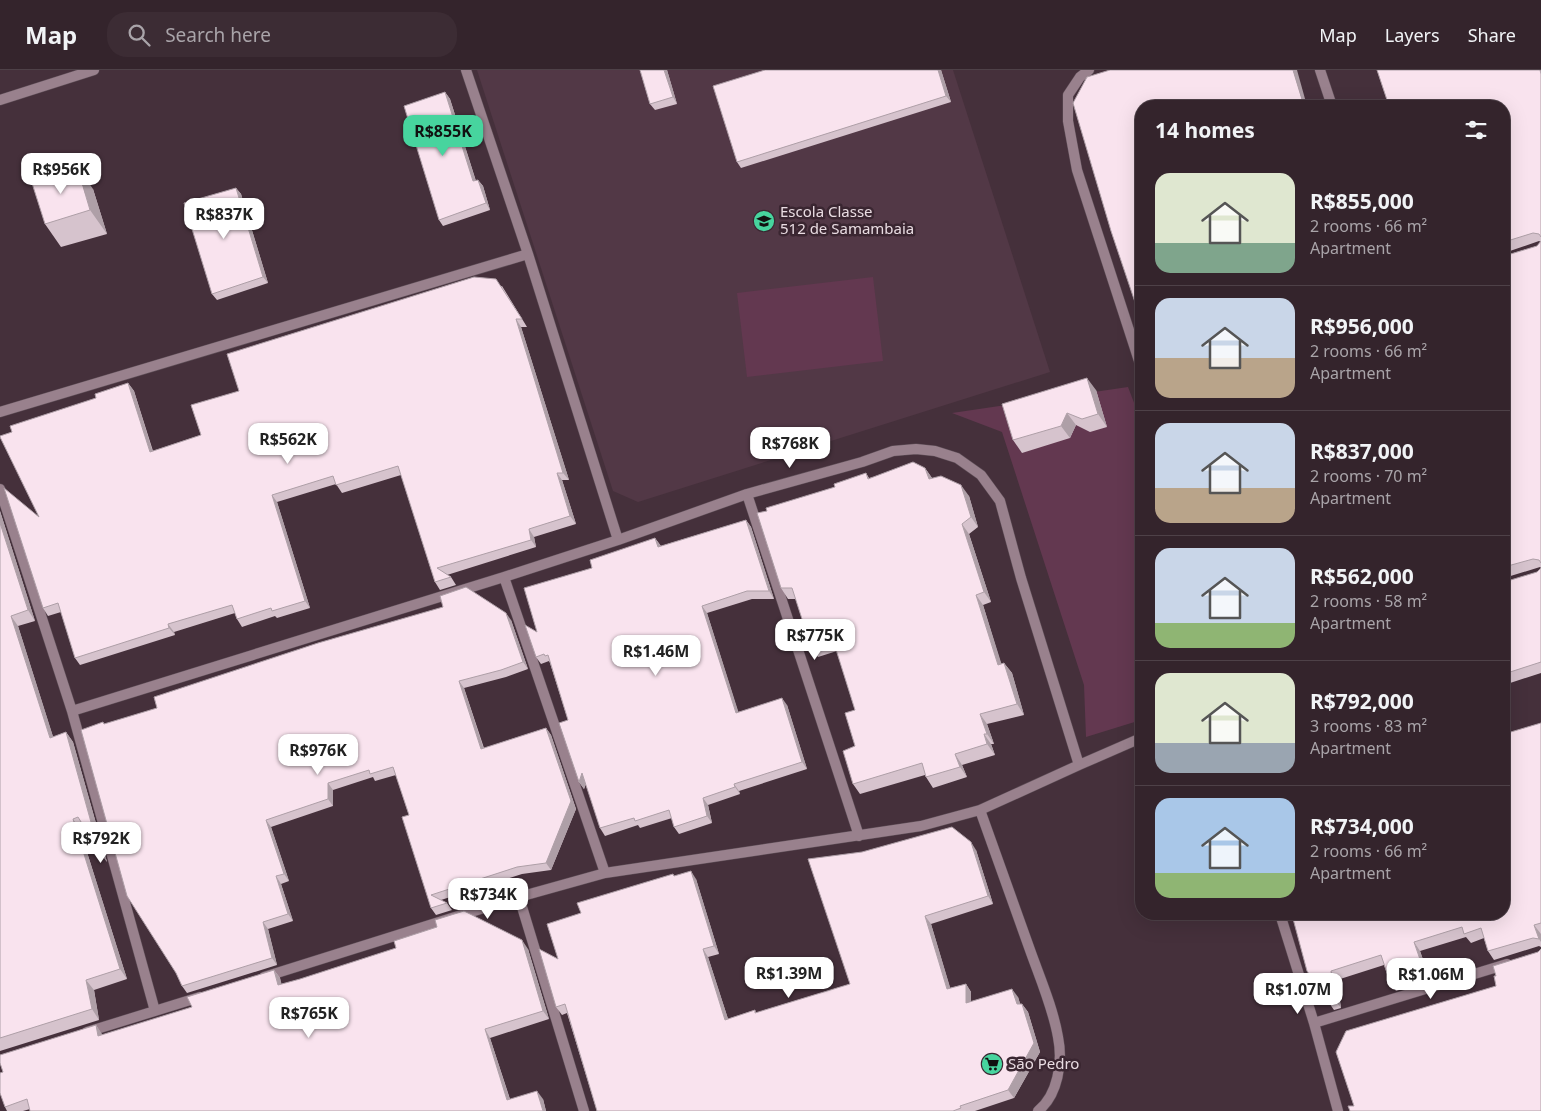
<!DOCTYPE html>
<meta charset="utf-8">
<style>
:root{--surface:#34242c;--page:#3c2c34;--text:#f1f3f6;--muted:#a9a4a9;--line:#4e4148;--accent:#47d49e}
body{margin:0;font-family:"Noto Sans",sans-serif;background:var(--page);color:var(--text);height:100vh;display:flex;flex-direction:column;font-size:19px;white-space:nowrap}
*{box-sizing:border-box;margin:0}
p{font-size:16px;color:var(--muted)}
.icon{flex:none;width:28px;height:28px;fill:none;stroke:currentColor;stroke-width:2;stroke-linecap:round;stroke-linejoin:round}
.map{position:relative;flex:1;overflow:hidden}
.panel{position:absolute;left:1135px;top:30px;width:375px;height:820px;display:flex;flex-direction:column;background:var(--surface);border-radius:20px;box-shadow:0 5px 20px #0002,0 0 0 1px var(--line)}
.panel>*{flex:none}
.price{position:absolute;translate:-50% -42px;padding:0 11px;border-radius:10px;background:#fff;color:#222;font-size:16px;line-height:32px;filter:drop-shadow(0 1px 2px #0008)}
.price::after{content:'';position:absolute;left:50%;top:30px;width:15px;height:11px;margin-left:-8px;background:inherit;clip-path:polygon(0 0,100% 0,50% 100%)}
.price.active{background:var(--accent);color:#111}
ul{padding:0;list-style:none}
li{display:flex;align-items:center;gap:15px;height:125px;padding:0 20px}
li+li{border-top:1px solid var(--line)}
li span{display:grid;place-items:center;flex:none;width:140px;height:100px;border-radius:15px;color:#555}
li>.icon{margin-inline-start:auto}
span .icon{width:60px;height:60px;fill:#fffc;stroke-width:1}
li b{font-size:21px}
h2{display:flex;justify-content:space-between;align-items:center;height:60px;padding:0 20px;font-size:21px}
header{display:flex;align-items:center;gap:30px;box-sizing:border-box;height:70px;padding:0 25px;background:var(--surface);border-bottom:1px solid var(--line)}
header strong{font-size:24px}
nav{display:flex;gap:28px;margin-inline-start:auto;font-size:18px}
.search{width:350px;height:45px;background:var(--page);display:flex;align-items:center;gap:12px;box-sizing:border-box;padding:0 18px;border-radius:20px;color:var(--muted);font-size:19px}
.map>svg:first-child{display:block}
.built{fill:#523846}
.green{fill:#633850}
.lines{fill:none;stroke-linecap:round;stroke-linejoin:round}
.street-casing{stroke:#5f4f58;stroke-width:11}
.street{stroke:#99818d;stroke-width:10}
.wall{fill:#d6c3cd}
.shaded-wall{fill:#ae9fa7}
.building{fill:#f9e3ee;stroke:#ae9fa7}
.labels{text-anchor:middle;stroke-width:5;stroke-linejoin:round;paint-order:stroke}
.poi-label{font-size:15px;fill:#e9dce2;stroke:#3a2631;text-anchor:start}
</style>
<header>
<strong>Map</strong>
<div class="search"><svg class="icon" aria-label="search" viewBox="0 0 24 24"><circle cx="10" cy="10" r="6"/><path d="M15 15l6 6"/></svg>Search here</div>
<nav><a>Map</a><a>Layers</a><a>Share</a></nav>
</header>
<div class="map">
<svg width="1541" height="1041" viewBox="0 0 1541 1041">
<rect width="100%" height="100%" fill="#45303b"/>
<path class="built" d="M477,0H953L1050,302L638,432L613,421Z"/>
<path class="green" d="M873,207L883,291L747,307L737,223Z
M1128,317L1141,351V650L1086,667L1084,615L1002,362L952,343Z"/>
<g class="lines">
<g class="street-casing">
<path id="street" d="M466,0L528,184
M1089,0L1080,7L1068,25V51L1077,100L1141,297
M1320,0L1332,36
M0,30L94,0
M0,342L528,184L618,470
M0,419L72,641L504,507L618,470L747,424L862,392L893,381L916,379L935,381L957,388L981,405L1000,431L1021,508L1079,695L980,740C997,787 1013,833 1030,880C1040,908 1053,938 1058,967C1063,992 1058,1025 1038,1041
M747,424L859,766
M504,507L605,803
M72,641L155,941
M1079,695L1141,668
M519,827L584,1041
M1280,844L1314,953L1338,1041
M264,907L519,827L605,803L921,756L980,740
M1314,953L1507,894
M87,962L200,927"/>
</g>
<use href="#street" class="street"/>
</g>
<path class="wall" d="M640,0H667L677,34L655,40L650,34Z
M941,0L951,32L741,98L737,92Z
M1541,0V603L1504,615V522L1537,502L1541,498L1540,497L1504,508V186L1537,176L1541,172L1539,171L1504,183V36Z
M445,22L450,29L476,111L478,110L483,116L490,140L443,156L439,150Z
M236,118L241,124L268,213L217,230L212,224Z
M93,119L107,164L61,177L45,154Z
M502,216L527,257H521L569,410H562L576,454L534,467L536,477L447,505L451,507L456,515L440,520L435,512L401,405L342,423L336,414L277,432L310,538L277,548L275,546L242,557L237,549L235,543L174,562L175,565L80,595L75,588L61,542L48,546L43,538L39,447L12,362L96,328L128,313L134,321L153,381L201,365L239,321Z
M1096,320L1107,357L1090,362L1076,355L1070,368L1022,383L1013,370Z
M925,398L932,408L969,426L978,457L969,464L991,532L983,535L1001,594L1004,593L1012,603L1024,645L987,654L994,674H991L995,685L962,695L967,707L933,718L926,707L925,705L860,724L853,714L855,676V640L837,581L818,587L811,577L796,529H788L781,518L767,441L835,417L866,403L869,408Z
M0,441L35,551L18,556L53,667L66,662L73,672L107,792L84,758L80,760L127,909L94,920L99,950L0,981Z
M746,450L751,457L774,529H752L707,543L738,642L787,635L807,699L739,721L740,724L708,735L712,753L679,764L674,757L672,748L640,758L638,755L605,766L600,758L586,714L584,719L579,712L568,650L550,593L549,591L541,594L536,587L537,562L592,498L655,468L661,476Z
M511,550L528,599L506,607L464,618L484,678L546,658L551,665L576,739L551,800L522,804L441,830L447,833L452,840L436,845L431,838L409,745L396,705L375,711L373,707L333,720V736L271,757L289,811L281,814L293,851L268,859L277,895L187,923L182,916L105,654Z
M1541,653V877L1539,876L1494,890L1488,881L1484,868L1471,873L1466,867L1420,881L1430,910L1396,921L1390,912L1384,895L1337,910L1341,938L1334,940L1307,901L1504,844Z
M976,780L993,834L931,854L950,918L966,914L971,922V932L1018,927L1020,934H1022L1028,942L1040,982L1014,1028L975,1041H597L567,943L562,945L556,937L558,889L581,843L675,806L696,809L719,884L708,887L728,949L755,940L756,943L850,914Z
M528,879L549,949L490,968L510,1029H543L546,1041H30V1039L23,1041H7L5,1037L96,955L102,965L192,937L274,900L280,908L281,914Z"/>
<path class="shaded-wall" d="M664,0H667L677,34L673,27Z
M938,0H941L951,32L946,26Z
M1293,0H1297L1307,36H1304Z
M445,22L450,29L478,118L473,111Z
M77,96L93,119L107,164L90,140Z
M478,110L483,116L490,140L486,133Z
M236,118L241,124L268,213L263,207Z
M516,249L521,257L569,410L563,403Z
M1087,308L1096,320L1107,357L1098,344Z
M128,313L134,321L155,389L150,382Z
M1067,343L1076,355L1070,368L1061,356Z
M925,398L932,408L929,409Z
M557,403L562,410L576,454L570,446Z
M961,415L969,426L978,457L971,447Z
M272,425L277,432L310,538L305,531Z
M0,441L35,551L28,540L0,453Z
M746,450L751,457L774,529L769,521Z
M962,454L969,464L991,532L984,522Z
M529,459L534,467L536,477L531,470Z
M655,468L660,475L663,484L658,477Z
M976,525L983,535L1005,605L998,595Z
M702,536L707,543L741,650L736,643Z
M506,543L511,550L528,599L523,592Z
M11,546L18,556L57,679L50,668Z
M168,554L174,562L175,565L169,558Z
M1004,593L1012,603L1024,645L1017,634Z
M459,611L464,618L486,686L481,679Z
M782,628L787,635L807,699L802,692Z
M980,644L987,654L994,674L987,664Z
M546,658L551,665L576,739L551,800L546,793Z
M66,662L73,672L107,792L99,781Z
M984,664L991,674L995,685L987,674Z
M955,684L962,695L967,707L960,697Z
M582,703L587,710L584,719L579,712Z
M328,713L333,720V736L328,729Z
M734,714L739,721L740,724L735,717Z
M703,728L708,735L712,753L707,746Z
M73,749L80,760L127,909L120,899Z
M266,750L271,757L289,811L284,804Z
M971,772L976,780L993,834L988,826Z
M691,801L696,809L719,884L714,876Z
M276,806L281,814L293,851L288,844Z
M925,846L931,854L953,927L947,919Z
M263,852L268,859L277,895L272,888Z
M1534,855L1541,864V872L1539,869Z
M522,870L528,879L549,949L543,941Z
M1414,872L1420,881L1430,910L1424,901Z
M703,879L708,887L731,958L725,950Z
M274,900L280,908L284,923L278,915Z
M1331,901L1337,910L1341,938L1334,929Z
M86,910L94,920L99,950L92,939Z
M966,914L971,922V941L966,933Z
M1012,919L1018,927L1023,942L1017,934Z
M1022,934L1028,942L1040,982L1014,1028L1008,1020Z
M96,955L102,964L104,975L98,966Z
M485,959L490,968L513,1039L507,1030Z
M537,1021L543,1029L546,1041H543Z"/>
<path class="building" d="M640,0H664L673,27L650,34Z
M765,0H938L946,26L737,92L713,16Z
M1110,0H1293L1304,36H1141V250L1111,161L1073,33L1087,7Z
M1377,0H1540L1541,4V167L1539,164L1533,163L1504,172V36H1389Z
M445,22L473,111L478,110L486,133L439,150L404,36Z
M77,96L90,140L45,154L31,110Z
M236,118L263,207L212,224L184,133Z
M1541,171V493L1539,490L1533,489L1504,497V186L1537,176Z
M474,207L496,209L522,249H516L563,403H557L570,446L529,459L531,470L437,498L451,507L435,512L398,396L336,415L333,406L272,425L305,531L272,541L271,538L237,549L232,535L168,554L169,558L75,588L58,533L43,538L4,418L39,447L0,367V366L12,362L10,356L96,328L95,324L128,313L150,382L201,365L191,335L239,321L227,284Z
M1087,308L1098,344L1082,349L1067,343L1061,356L1013,370L1002,334Z
M913,392L925,398L929,409L941,406L961,415L971,447L962,454L984,522L976,525L998,595L1004,593L1017,634L980,644L987,664H984L987,674L955,684L960,697L926,707L922,693L853,714L843,681L855,676L845,643L855,640L833,570L811,577L792,518H781L757,443L767,441L766,438L835,417L834,414L866,403L868,409Z
M746,450L769,521H747L702,536L736,643L782,628L802,692L734,714L735,717L703,728L707,746L674,757L669,740L635,751L634,748L600,758L582,703L579,712L559,653L568,650L548,585L545,586L544,584L536,587L525,555L537,562L524,518L592,498L590,490L655,468L658,477Z
M0,453L28,540L11,546L50,668L66,662L99,781L78,747L73,749L120,899L86,910L92,939L0,968Z
M1541,498V592L1504,604V512L1537,502Z
M466,517L506,543L523,592L501,600L459,611L481,679L546,658L571,731L546,793L517,797L431,825L447,833L431,838L402,747L409,745L393,697L370,704L369,700L328,713V729L266,750L284,804L276,806L288,844L263,852L272,888L182,916L176,903L127,826L81,660L103,652L104,654L157,638L154,627L318,573L443,537L440,526Z
M1541,653V853L1534,855L1539,869L1533,868L1488,881L1481,858L1464,864L1462,857L1414,872L1424,901L1390,912L1381,885L1331,901L1334,929L1328,931L1307,901L1292,845L1298,844H1504V664Z
M952,757L971,772L988,826L925,846L947,919L966,914V933L1012,919L1017,934H1022L1034,973L1008,1020L960,1036L961,1038L953,1041H597L565,934L556,937L539,879L558,889L547,854L581,843L577,833L673,804L674,806L691,801L714,876L703,879L725,950L755,940V943L850,914L808,789L862,782Z
M464,841L522,870L543,941L485,959L507,1030L537,1021L543,1041H30L27,1029L5,1037L0,1023V1003L3,1002L0,993V985L96,955L98,966L192,937L187,927L274,900L278,915L300,909L396,878L394,871L437,857L435,850Z
M1541,879V1041H1350L1348,1036H1354L1336,982L1346,961L1496,916L1494,906H1496L1493,896L1538,882Z"/>
<defs>
<g id="school-disc" transform="scale(1.125)"><circle r="9.5" fill="#47d49e" stroke="#3a2631"/><path d="M0-5L7-2L0 1L-7-2ZM-4 1L0 2.5L4 1V4Q0 6-4 4Z" fill="#111"/></g>
<g id="supermarket-disc" transform="scale(1.125)"><circle r="9.5" fill="#47d49e" stroke="#3a2631"/><path d="M-6-5.5h2.5l.6 2H6L4.5 2H-2.5L-4.4-4H-6ZM-1.5 3.2a1.3 1.3 0 1 0 .1 0ZM3 3.2a1.3 1.3 0 1 0 .1 0Z" fill="#111"/></g>
</defs>
<g fill-rule="evenodd">
<use href="#school-disc" x="764" y="151"/>
<use href="#supermarket-disc" x="992" y="994"/>
</g>
<g class="labels">
<g class="poi-label">
<text x="780" y="147">Escola Classe<tspan x="780" dy="17">512 de Samambaia</tspan></text>
<text x="1008" y="999">São Pedro</text>
</g>
</g>
</svg>
<b class="price active" style="left:443px;top:87px">R$855K</b>
<b class="price" style="left:61px;top:125px">R$956K</b>
<b class="price" style="left:224px;top:170px">R$837K</b>
<b class="price" style="left:288px;top:395px">R$562K</b>
<b class="price" style="left:790px;top:399px">R$768K</b>
<b class="price" style="left:815px;top:591px">R$775K</b>
<b class="price" style="left:656px;top:607px">R$1.46M</b>
<b class="price" style="left:318px;top:706px">R$976K</b>
<b class="price" style="left:101px;top:794px">R$792K</b>
<b class="price" style="left:488px;top:850px">R$734K</b>
<b class="price" style="left:789px;top:929px">R$1.39M</b>
<b class="price" style="left:1431px;top:930px">R$1.06M</b>
<b class="price" style="left:1298px;top:945px">R$1.07M</b>
<b class="price" style="left:309px;top:969px">R$765K</b>
<section class="panel">
<h2>14 homes<svg class="icon" aria-label="filters" viewBox="0 0 24 24"><path d="M4 7h16M4 17h16"/><circle cx="9" cy="7" r="2"/><circle cx="15" cy="17" r="2"/></svg></h2>
<ul>
<li><span style="background:linear-gradient(#dfe7d0 70%,#7fa58c 0)"><svg class="icon" aria-label="home" viewBox="0 0 24 24"><path d="M3 11l9-7 9 7M6 9v11h12V9"/></svg></span><div><b>R$855,000</b><p>2 rooms · 66 m²</p><p>Apartment</p></div></li>
<li><span style="background:linear-gradient(#c9d6e8 60%,#b9a48a 0)"><svg class="icon" aria-label="home" viewBox="0 0 24 24"><path d="M3 11l9-7 9 7M6 9v11h12V9"/></svg></span><div><b>R$956,000</b><p>2 rooms · 66 m²</p><p>Apartment</p></div></li>
<li><span style="background:linear-gradient(#c9d6e8 65%,#b9a48a 0)"><svg class="icon" aria-label="home" viewBox="0 0 24 24"><path d="M3 11l9-7 9 7M6 9v11h12V9"/></svg></span><div><b>R$837,000</b><p>2 rooms · 70 m²</p><p>Apartment</p></div></li>
<li><span style="background:linear-gradient(#c9d6e8 75%,#8fb573 0)"><svg class="icon" aria-label="home" viewBox="0 0 24 24"><path d="M3 11l9-7 9 7M6 9v11h12V9"/></svg></span><div><b>R$562,000</b><p>2 rooms · 58 m²</p><p>Apartment</p></div></li>
<li><span style="background:linear-gradient(#dfe7d0 70%,#9aa5b1 0)"><svg class="icon" aria-label="home" viewBox="0 0 24 24"><path d="M3 11l9-7 9 7M6 9v11h12V9"/></svg></span><div><b>R$792,000</b><p>3 rooms · 83 m²</p><p>Apartment</p></div></li>
<li><span style="background:linear-gradient(#a9c7e8 75%,#8fb573 0)"><svg class="icon" aria-label="home" viewBox="0 0 24 24"><path d="M3 11l9-7 9 7M6 9v11h12V9"/></svg></span><div><b>R$734,000</b><p>2 rooms · 66 m²</p><p>Apartment</p></div></li>
</ul>
</section>
</div>
